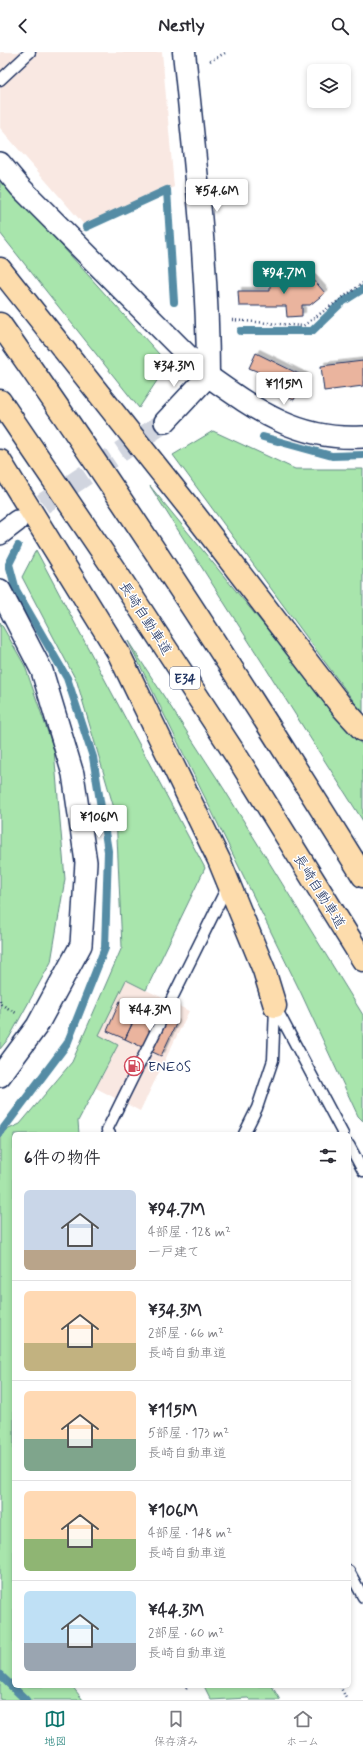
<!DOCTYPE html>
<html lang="ja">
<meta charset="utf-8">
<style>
:root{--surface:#fff;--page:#f7f7f7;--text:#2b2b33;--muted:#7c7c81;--line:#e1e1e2;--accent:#0f766e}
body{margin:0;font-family:Mynerve,"Klee One",sans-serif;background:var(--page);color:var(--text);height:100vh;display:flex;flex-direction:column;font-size:15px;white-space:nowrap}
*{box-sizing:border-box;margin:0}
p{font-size:13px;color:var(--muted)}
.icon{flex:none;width:22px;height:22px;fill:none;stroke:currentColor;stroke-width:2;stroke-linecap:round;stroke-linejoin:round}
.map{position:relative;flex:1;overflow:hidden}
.side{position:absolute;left:12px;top:1080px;width:339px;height:556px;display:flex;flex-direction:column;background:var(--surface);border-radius:6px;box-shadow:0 2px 6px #0003}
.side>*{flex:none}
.tools{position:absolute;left:307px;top:12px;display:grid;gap:8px}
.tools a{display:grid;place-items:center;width:44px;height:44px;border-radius:6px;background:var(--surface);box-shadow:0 2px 6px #0003;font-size:20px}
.price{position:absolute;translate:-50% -34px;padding:0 9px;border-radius:4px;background:#fff;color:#222;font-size:13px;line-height:26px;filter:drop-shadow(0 1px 2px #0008)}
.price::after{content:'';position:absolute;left:50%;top:24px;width:12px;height:9px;margin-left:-6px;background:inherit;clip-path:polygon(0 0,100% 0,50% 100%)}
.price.current{background:var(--accent);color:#fff}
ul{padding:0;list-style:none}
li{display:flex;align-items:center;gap:12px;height:100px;padding:0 12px}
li+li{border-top:1px solid var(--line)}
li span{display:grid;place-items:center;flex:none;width:112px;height:80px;border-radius:6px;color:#555}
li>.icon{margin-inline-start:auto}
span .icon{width:48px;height:48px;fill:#fffc;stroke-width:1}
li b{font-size:17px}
h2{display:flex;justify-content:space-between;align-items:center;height:48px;padding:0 12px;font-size:17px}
header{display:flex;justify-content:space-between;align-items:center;height:52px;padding:0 12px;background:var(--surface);font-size:18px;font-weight:700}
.dock{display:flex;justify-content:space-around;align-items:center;height:56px;border-top:1px solid var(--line);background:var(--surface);font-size:11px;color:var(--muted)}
.dock a{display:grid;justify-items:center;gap:2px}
.dock .current{color:var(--accent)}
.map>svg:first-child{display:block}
.built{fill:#f9e8e2}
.green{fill:#a8e5ac;stroke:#628a85}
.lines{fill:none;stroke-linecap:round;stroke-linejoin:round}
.stream{stroke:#548ca5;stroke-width:8}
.building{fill:#eab49e;stroke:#1b2f5e;filter:url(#shadow)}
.street-tunnel{stroke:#d1d5df;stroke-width:21;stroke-dasharray:21 10;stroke-linecap:butt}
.lane-casing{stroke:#1b2f5e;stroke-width:13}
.street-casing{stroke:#1b2f5e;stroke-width:24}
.secondary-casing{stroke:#1b2f5e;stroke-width:25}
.highway-casing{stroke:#1b2f5e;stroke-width:25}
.path{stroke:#1b2f5e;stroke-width:2.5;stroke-dasharray:1 3;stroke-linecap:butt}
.lane{stroke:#fff;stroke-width:10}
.street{stroke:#fff;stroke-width:21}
.secondary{stroke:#fff;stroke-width:22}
.highway{stroke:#fddcac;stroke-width:22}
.labels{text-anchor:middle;stroke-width:3;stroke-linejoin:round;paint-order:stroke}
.shield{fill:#fff;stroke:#5f6d8e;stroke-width:1}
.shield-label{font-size:13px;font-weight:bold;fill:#1b2f5e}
.street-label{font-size:14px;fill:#1b2f5e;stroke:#fff}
.poi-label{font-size:14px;fill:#1b2f5e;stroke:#fff;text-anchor:start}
</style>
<header><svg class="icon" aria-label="back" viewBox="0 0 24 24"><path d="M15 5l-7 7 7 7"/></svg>Nestly<svg class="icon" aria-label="search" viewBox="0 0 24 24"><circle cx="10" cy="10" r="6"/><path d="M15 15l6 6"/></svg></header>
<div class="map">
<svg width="363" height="1648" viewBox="0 0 363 1648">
<defs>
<filter id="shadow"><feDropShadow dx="3.5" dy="-3.5" stdDeviation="0" flood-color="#0004"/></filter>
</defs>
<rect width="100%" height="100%" fill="#fff"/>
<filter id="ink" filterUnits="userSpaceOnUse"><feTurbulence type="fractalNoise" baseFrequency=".025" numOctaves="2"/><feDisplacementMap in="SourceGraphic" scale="8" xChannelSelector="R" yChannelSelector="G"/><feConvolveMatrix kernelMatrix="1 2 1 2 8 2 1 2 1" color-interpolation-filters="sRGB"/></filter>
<g filter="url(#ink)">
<path class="built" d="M0,0H162L174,135L86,175L0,76Z
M126,928L189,959L140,1059L96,1036L118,993L99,983Z"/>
<path class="green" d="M0,125L168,312L139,356L0,181Z
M213,379L295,417H363V662L173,403Z
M150,434L363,694V769Z
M36,498L205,816L146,938L126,928L99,983L118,993L78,1069L79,1082H14V1634H72L83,1648H0V1081L20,1072L72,1010L122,895L116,763L77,630L22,525Z
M0,570L25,614L54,698L65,827L51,910L9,986L0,997Z
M128,589L224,737L363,963V1069L358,1064L301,941Z
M204,1634H272L280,1648H250L248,1646L211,1648Z"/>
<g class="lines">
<path class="stream" d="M86,175L167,138L174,250
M241,279H312L341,251L363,237
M263,385L332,404L363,403
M0,1081L67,992L105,896L108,799L93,705L67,626L16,538L9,512L18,494
M0,1623L26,1648"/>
</g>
<path class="building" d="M270,226H312L325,241L310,253H302V264L287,265L286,254H239L238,239H270Z
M256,301L305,325L294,348L261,333L266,323L249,316Z
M363,309V334L324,339L321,314Z
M120,949L139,957L125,987L107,979Z
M140,955L176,972L161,1004L125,987Z"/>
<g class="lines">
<path class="street-tunnel" d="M17,469L165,370"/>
<g class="lane-casing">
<path id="lane" d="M0,28L30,0
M275,954L343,1082
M110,1082L107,1078L228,833
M244,1082L257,1056L273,1008L275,954
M349,1093L363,1119
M349,1519L363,1545"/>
</g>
<g class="street-casing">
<path id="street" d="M0,111L20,135L208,324C257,359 299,389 363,385
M165,370L208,324
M0,482L17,469
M0,538L42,619L73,722L86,810L81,893L37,974L0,1024"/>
</g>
<g class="secondary-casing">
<path id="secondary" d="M184,0C195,108 208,215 208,324"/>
</g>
<g class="highway-casing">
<path id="highway" d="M0,217L195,463L342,655L363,678
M0,272C127,452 247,637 363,824
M0,349L118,523L239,708L363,908
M0,409L118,600L219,808L264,918L275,954"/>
</g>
<path class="path" d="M210,9L227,0
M232,268L303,274L363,231
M0,948L1,952L16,961
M340,1634L347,1648
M186,1637L188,1634"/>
<use href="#lane" class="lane"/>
<use href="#street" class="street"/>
<use href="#secondary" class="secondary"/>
<use href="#highway" class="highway"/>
</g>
</g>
<defs>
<g id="fuel-ring" transform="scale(1)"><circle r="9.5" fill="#fff" stroke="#d1495b" stroke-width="1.5"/><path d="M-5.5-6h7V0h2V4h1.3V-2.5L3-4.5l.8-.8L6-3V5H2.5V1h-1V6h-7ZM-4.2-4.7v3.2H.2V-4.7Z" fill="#d1495b"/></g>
</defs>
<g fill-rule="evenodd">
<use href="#fuel-ring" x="134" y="1014"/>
</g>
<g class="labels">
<rect class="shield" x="170" y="615" width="30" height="22" rx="3"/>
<g class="shield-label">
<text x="185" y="631">E34</text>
</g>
<g class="street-label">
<text transform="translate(146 566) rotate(57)" y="5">長崎自動車道</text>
<text transform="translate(320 839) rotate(58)" y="5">長崎自動車道</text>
</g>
<g class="poi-label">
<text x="148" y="1019">ENEOS</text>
</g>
</g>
</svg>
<div class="tools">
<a><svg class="icon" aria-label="layers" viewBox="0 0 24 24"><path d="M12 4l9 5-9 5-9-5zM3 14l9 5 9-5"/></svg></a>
</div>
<b class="price" style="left:217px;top:161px">¥54.6M</b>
<b class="price current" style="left:284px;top:243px">¥94.7M</b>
<b class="price" style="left:174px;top:336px">¥34.3M</b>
<b class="price" style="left:284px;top:354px">¥115M</b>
<b class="price" style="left:99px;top:787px">¥106M</b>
<b class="price" style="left:150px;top:980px">¥44.3M</b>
<section class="side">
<h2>6件の物件<svg class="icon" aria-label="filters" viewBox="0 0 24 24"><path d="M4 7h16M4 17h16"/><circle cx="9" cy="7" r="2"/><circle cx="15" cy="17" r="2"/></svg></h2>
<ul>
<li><span style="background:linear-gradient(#c9d6e8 75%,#b9a48a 0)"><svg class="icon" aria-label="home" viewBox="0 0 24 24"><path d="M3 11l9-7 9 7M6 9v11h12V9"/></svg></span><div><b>¥94.7M</b><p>4部屋 · 128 m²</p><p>一戸建て</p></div></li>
<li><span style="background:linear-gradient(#ffd9b3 65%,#c2b280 0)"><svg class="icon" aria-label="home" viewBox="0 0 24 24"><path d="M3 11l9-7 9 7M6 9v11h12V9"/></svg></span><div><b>¥34.3M</b><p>2部屋 · 66 m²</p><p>長崎自動車道</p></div></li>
<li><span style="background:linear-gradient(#ffd9b3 60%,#7fa58c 0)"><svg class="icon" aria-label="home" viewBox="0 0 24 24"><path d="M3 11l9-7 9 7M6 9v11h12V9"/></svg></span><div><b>¥115M</b><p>5部屋 · 173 m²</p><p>長崎自動車道</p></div></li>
<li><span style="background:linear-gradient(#ffd9b3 60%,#8fb573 0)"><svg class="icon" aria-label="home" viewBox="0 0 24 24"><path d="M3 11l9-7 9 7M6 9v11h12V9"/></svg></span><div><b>¥106M</b><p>4部屋 · 148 m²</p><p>長崎自動車道</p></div></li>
<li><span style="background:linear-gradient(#bfe0f5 65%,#9aa5b1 0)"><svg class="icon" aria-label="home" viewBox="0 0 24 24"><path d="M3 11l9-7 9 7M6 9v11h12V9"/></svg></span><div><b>¥44.3M</b><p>2部屋 · 60 m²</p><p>長崎自動車道</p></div></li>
</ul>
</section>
</div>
<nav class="dock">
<a class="current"><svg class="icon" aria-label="map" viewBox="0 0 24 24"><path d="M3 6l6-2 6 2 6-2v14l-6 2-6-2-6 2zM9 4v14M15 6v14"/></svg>地図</a>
<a><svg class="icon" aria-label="saved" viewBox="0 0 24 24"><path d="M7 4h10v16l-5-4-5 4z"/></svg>保存済み</a>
<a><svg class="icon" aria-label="home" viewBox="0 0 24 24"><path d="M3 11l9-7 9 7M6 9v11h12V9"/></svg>ホーム</a>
</nav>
